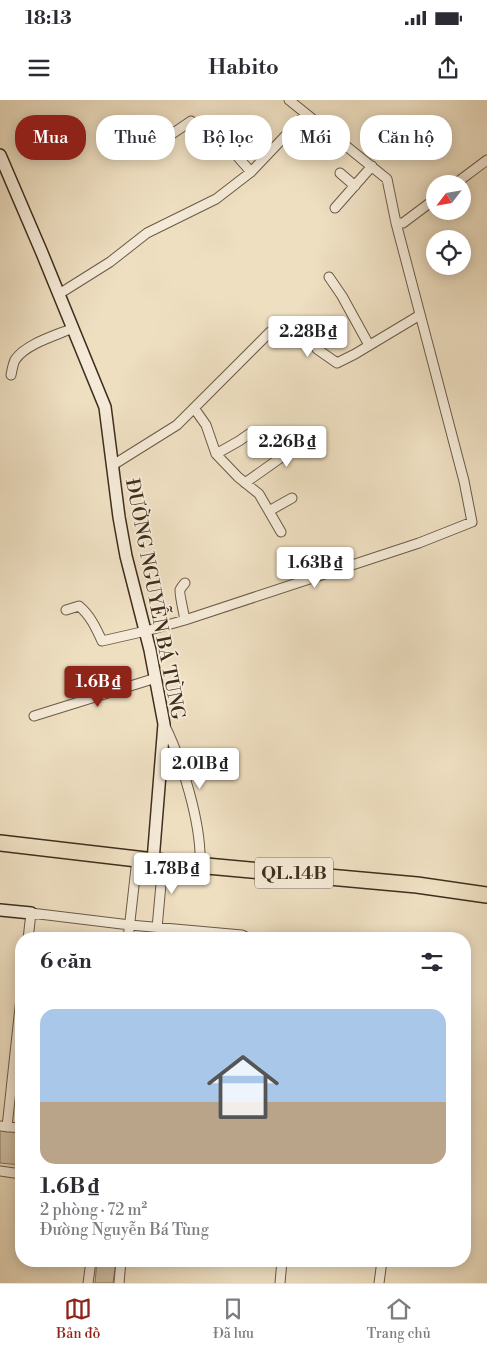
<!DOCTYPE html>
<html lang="vi">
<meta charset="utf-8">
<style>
:root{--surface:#fff;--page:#f2f2f3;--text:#2b2b33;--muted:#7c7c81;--line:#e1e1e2;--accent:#8f2418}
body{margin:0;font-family:"Libre Bodoni",serif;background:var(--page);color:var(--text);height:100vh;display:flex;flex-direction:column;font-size:19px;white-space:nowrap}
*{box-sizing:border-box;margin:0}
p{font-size:16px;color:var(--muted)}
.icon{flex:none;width:28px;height:28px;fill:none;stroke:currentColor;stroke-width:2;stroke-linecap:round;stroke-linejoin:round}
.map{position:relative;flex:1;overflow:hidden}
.panel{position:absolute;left:15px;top:832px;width:456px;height:335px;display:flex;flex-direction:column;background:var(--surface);border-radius:20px;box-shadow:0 2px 12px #0003}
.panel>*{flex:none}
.top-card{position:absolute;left:15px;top:15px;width:458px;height:45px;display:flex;gap:10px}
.needle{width:32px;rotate:239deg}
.buttons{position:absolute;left:426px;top:75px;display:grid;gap:10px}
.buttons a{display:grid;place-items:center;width:45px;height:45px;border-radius:50%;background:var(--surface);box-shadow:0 2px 12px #0003;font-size:25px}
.price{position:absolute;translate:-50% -42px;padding:0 11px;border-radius:5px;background:#fff;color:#222;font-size:16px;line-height:32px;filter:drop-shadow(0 1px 2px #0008)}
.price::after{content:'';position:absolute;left:50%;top:30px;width:15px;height:11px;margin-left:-8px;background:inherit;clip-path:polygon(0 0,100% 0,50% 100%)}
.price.on{background:var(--accent);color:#fff}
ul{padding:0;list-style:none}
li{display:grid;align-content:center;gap:10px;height:265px;padding:0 25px}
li+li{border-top:1px solid var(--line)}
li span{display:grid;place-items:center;height:155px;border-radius:15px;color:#555}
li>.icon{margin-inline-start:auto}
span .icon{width:90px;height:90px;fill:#fffc;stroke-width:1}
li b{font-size:21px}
h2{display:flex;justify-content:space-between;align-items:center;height:60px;padding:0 25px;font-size:21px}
.chip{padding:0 18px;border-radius:20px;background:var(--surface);box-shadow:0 2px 12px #0003;font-size:18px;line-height:45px}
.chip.on{background:var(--accent);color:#fff}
.status{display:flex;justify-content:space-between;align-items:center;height:35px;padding:0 25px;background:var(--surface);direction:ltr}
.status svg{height:14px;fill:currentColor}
header{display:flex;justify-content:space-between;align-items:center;height:65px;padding:0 25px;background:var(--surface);font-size:22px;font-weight:600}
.dock{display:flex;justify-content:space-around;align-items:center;height:70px;border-top:1px solid var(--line);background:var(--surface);font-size:14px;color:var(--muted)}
.dock a{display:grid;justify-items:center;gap:2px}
.dock .on{color:var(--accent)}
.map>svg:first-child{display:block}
.green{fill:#d0c1a5;stroke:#887862}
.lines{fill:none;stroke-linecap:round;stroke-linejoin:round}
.street-casing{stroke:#6c5a47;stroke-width:11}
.secondary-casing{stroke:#402e1e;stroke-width:14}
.highway-casing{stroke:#402e1e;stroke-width:18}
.street{stroke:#f4ead7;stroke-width:9}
.secondary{stroke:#f4ead7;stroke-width:11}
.highway{stroke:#eedfc1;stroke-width:15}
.labels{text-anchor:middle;stroke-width:4;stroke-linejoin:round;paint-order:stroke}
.shield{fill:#f4ead7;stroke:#766656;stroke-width:1}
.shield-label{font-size:18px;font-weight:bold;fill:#402e1e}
.street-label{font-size:19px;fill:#402e1e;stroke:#f4ead7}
</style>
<div class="status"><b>18:13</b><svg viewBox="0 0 49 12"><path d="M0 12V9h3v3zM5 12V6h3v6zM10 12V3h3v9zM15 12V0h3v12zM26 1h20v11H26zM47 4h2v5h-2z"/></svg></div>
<header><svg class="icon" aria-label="menu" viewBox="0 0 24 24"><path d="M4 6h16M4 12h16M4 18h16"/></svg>Habito<svg class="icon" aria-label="share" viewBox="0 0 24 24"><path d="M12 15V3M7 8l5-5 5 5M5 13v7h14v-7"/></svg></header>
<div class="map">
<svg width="487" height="1183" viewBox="0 0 487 1183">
<rect width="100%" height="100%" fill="#eedfc1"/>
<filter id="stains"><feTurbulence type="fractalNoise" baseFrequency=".004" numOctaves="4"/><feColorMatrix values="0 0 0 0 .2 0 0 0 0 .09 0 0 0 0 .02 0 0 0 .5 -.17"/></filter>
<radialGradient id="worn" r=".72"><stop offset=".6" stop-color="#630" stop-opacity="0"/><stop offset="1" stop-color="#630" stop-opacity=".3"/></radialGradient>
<path class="green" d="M0,1028L21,1030V1065L0,1063Z
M97,1161H116L113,1183H95Z"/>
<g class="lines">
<g class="street-casing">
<path id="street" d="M150,49L191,21L199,33L203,36L216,32L251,72
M340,73L355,86
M455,84L487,60
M335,108L372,66
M396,123H403L435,99
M329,177L342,196L369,245
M59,194L110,162L147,133L216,99L251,72L306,14
M11,275C12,270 13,264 15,260C25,244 57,235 73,228
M194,308L206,325L216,354L238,377L259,394L281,432
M216,354L239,341L249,334
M113,365L177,325L270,232L285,222L305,229L317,249L337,263L355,254L420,215
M245,383L293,349L311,332
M269,411L292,398
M185,483C184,484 180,489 180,490C179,493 184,514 185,520
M66,510L79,506C90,515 96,528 102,541L146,531L185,520L419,443L472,422L464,381L396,123L387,79L289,0
M34,616L156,578
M164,624C182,660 202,725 200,765
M28,839L31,813L130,825L242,835L250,839
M128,839L137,759
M156,839L163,762
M0,1026L21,1028
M7,1027L21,898
M0,1071L21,1074
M88,1183L91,1161
M119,1183L121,1161
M280,1183L282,1161
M379,1183L382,1161"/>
</g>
<g class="secondary-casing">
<path id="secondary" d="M0,55L42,153L105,307L119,417L126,456L150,550L164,624L153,761
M0,810L31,813"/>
</g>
<g class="highway-casing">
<path id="highway" d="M0,743L163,762L417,785L487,795"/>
</g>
<use href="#street" class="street"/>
<use href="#secondary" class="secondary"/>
<use href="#highway" class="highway"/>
</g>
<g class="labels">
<rect class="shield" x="255" y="757.5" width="78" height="31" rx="4"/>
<g class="shield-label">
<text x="294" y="779">QL.14B</text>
</g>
<g class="street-label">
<text transform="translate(156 499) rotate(79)" y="7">ĐƯỜNG NGUYỄN BÁ TÙNG</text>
</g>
</g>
<rect width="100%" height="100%" filter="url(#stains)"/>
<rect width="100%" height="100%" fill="url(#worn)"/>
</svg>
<div class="buttons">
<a><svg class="needle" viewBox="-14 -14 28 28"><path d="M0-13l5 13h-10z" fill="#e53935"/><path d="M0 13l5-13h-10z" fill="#7c7c81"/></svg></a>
<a><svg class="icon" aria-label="locate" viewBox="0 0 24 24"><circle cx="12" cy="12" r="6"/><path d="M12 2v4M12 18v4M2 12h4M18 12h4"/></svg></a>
</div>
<b class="price" style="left:308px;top:258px">2.28B ₫</b>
<b class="price" style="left:287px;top:368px">2.26B ₫</b>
<b class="price" style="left:315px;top:489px">1.63B ₫</b>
<b class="price on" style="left:98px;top:608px">1.6B ₫</b>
<b class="price" style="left:200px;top:690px">2.01B ₫</b>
<b class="price" style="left:172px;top:795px">1.78B ₫</b>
<div class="top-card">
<a class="chip on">Mua</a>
<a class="chip">Thuê</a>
<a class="chip">Bộ lọc</a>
<a class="chip">Mới</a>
<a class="chip">Căn hộ</a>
</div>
<section class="panel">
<h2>6 căn<svg class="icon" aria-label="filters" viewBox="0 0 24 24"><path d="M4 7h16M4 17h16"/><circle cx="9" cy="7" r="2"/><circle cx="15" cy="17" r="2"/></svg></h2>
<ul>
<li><span style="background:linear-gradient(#a9c7e8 60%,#b9a48a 0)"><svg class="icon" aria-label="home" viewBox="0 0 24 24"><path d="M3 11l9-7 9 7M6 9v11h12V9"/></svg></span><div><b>1.6B ₫</b><p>2 phòng · 72 m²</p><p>Đường Nguyễn Bá Tùng</p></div></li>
</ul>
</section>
</div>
<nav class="dock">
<a class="on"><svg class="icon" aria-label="map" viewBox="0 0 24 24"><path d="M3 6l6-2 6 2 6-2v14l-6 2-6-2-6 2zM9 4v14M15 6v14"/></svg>Bản đồ</a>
<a><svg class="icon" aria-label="saved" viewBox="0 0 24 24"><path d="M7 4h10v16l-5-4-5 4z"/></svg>Đã lưu</a>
<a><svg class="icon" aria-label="home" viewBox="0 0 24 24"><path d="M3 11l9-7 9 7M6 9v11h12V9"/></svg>Trang chủ</a>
</nav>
